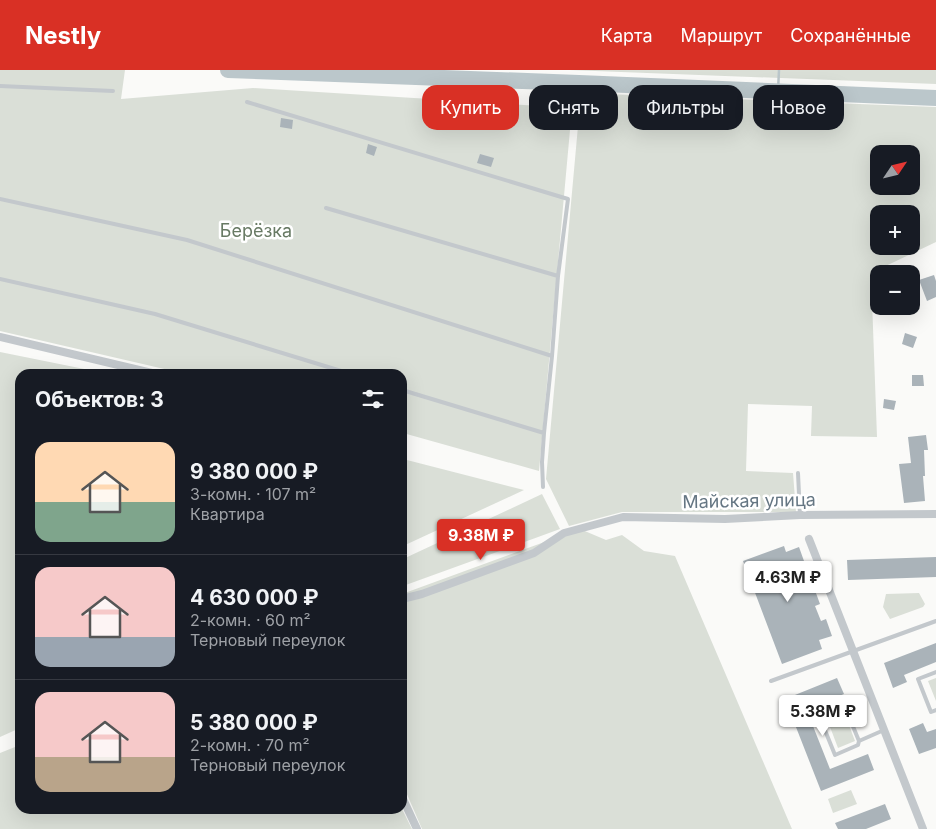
<!DOCTYPE html>
<html lang="ru">
<meta charset="utf-8">
<style>
:root{--surface:#171b24;--page:#242831;--text:#f1f3f6;--muted:#9ea1a6;--line:#363941;--accent:#d93025}
body{margin:0;font-family:Inter,sans-serif;background:var(--page);color:var(--text);height:100vh;display:flex;flex-direction:column;font-size:19px;white-space:nowrap}
*{box-sizing:border-box;margin:0}
p{font-size:16px;color:var(--muted)}
.icon{flex:none;width:28px;height:28px;fill:none;stroke:currentColor;stroke-width:2;stroke-linecap:round;stroke-linejoin:round}
.map{position:relative;flex:1;overflow:hidden}
.side{position:absolute;left:15px;top:299px;width:392px;height:445px;display:flex;flex-direction:column;background:var(--surface);border-radius:15px;box-shadow:0 5px 20px #0002}
.side>*{flex:none}
.guide{position:absolute;left:422px;top:15px;width:438px;height:45px;display:flex;gap:10px}
.needle{width:32px;rotate:55deg}
.fabs{position:absolute;left:870px;top:75px;display:grid;gap:10px}
.fabs a{display:grid;place-items:center;width:50px;height:50px;border-radius:10px;background:var(--surface);box-shadow:0 5px 20px #0002;font-size:25px}
.price{position:absolute;translate:-50% -42px;padding:0 11px;border-radius:5px;background:#fff;color:#222;font-size:16px;line-height:32px;filter:drop-shadow(0 1px 2px #0008)}
.price::after{content:'';position:absolute;left:50%;top:30px;width:15px;height:11px;margin-left:-8px;background:inherit;clip-path:polygon(0 0,100% 0,50% 100%)}
.price.selected{background:var(--accent);color:#fff}
ul{padding:0;list-style:none}
li{display:flex;align-items:center;gap:15px;height:125px;padding:0 20px}
li+li{border-top:1px solid var(--line)}
li span{display:grid;place-items:center;flex:none;width:140px;height:100px;border-radius:15px;color:#555}
li>.icon{margin-inline-start:auto}
span .icon{width:60px;height:60px;fill:#fffc;stroke-width:1}
li b{font-size:21px}
h2{display:flex;justify-content:space-between;align-items:center;height:60px;padding:0 20px;font-size:21px}
.tag{padding:0 18px;border-radius:15px;background:var(--surface);box-shadow:0 5px 20px #0002;font-size:18px;line-height:45px}
.tag.selected{background:var(--accent);color:#fff}
header{display:flex;align-items:center;gap:30px;box-sizing:border-box;height:70px;padding:0 25px;background:var(--accent);color:#fff}
header strong{font-size:24px}
nav{display:flex;gap:28px;margin-inline-start:auto;font-size:18px}
.map>svg:first-child{display:block}
.green{fill:#dadfd7;fill-rule:evenodd}
.lines{fill:none;stroke-linecap:round;stroke-linejoin:round}
.stream{stroke:#bbc7cb;stroke-width:2.5}
.river{stroke:#bbc7cb;stroke-width:16}
.building{fill:#aab3b9}
.lane{stroke:#c3c8cc;stroke-width:4}
.street{stroke:#c3c8cc;stroke-width:8}
.labels{text-anchor:middle;stroke-width:5;stroke-linejoin:round;paint-order:stroke}
.park-label{font-size:18px;fill:#687a64;stroke:#fff}
.street-label{font-size:18px;fill:#657683;stroke:#fff}
</style>
<header>
<strong>Nestly</strong>
<nav><a>Карта</a><a>Маршрут</a><a>Сохранённые</a></nav>
</header>
<div class="map">
<svg width="936" height="759" viewBox="0 0 936 759">
<rect width="100%" height="100%" fill="#fafaf8"/>
<path class="green" d="M0,0H125L121,29L253,18L572,38L539,401L403,363L402,304H186L0,261Z
M569,0H936V14Z
M581,23L936,37V172L871,203L877,367L811,366L812,336L748,334L746,401L793,403L796,442H622L569,456L546,409ZM879,84H911V116H879ZM879,144H911V176H879Z
M0,282L109,304H20V658L0,667Z
M403,389L524,420L403,476Z
M542,424L560,459L403,516V489Z
M580,459L606,470L622,465L644,481L675,486L792,759H422L403,715L402,524Z
M919,523L925,534L923,537L890,549L883,537L886,524Z
M936,608V631L928,611Z
M844,642L855,671L838,678L827,649Z
M20,675V739H402L412,759H0V683Z
M851,720L857,734L833,743L828,729Z"/>
<g class="lines">
<path class="stream" d="M778,21L779,0"/>
<path class="river" d="M228,0L579,13L936,28"/>
</g>
<path class="building" d="M281,48L293,50L292,59L280,57Z
M368,74L377,77L374,86L366,83Z
M480,84L494,88L491,97L477,93Z
M934,205L936,211V227L927,231L919,210Z
M905,263L917,267L913,278L902,274Z
M912,305H923L924,316H912Z
M884,329L896,331L894,340L883,338Z
M926,365L928,380H924L925,406H923L925,431L904,433L899,394L911,393L908,367Z
M784,476L786,482L799,477L804,491L798,493L803,506L809,504L820,534L815,536L821,551L826,549L832,566L819,570L822,579L782,594L743,491Z
M936,487V507L848,510L847,490Z
M936,573V592L904,605L907,612L893,618L884,593Z
M837,608L844,624L806,639L809,646L830,699L868,684L874,700L821,721L785,629Z
M923,653L927,662L936,659V678L919,684L909,659Z
M885,734L891,749L866,759H838L835,753Z"/>
<g class="lines">
<path class="lane" d="M0,16L113,21
M247,32L568,129L558,206L552,286L544,363L542,392L543,417
M0,129L187,170L552,286
M326,138L558,206
M0,209L155,244L351,304
M402,320L544,363
M798,403L800,445
M936,602L918,609L931,642L936,640
M771,611L936,551
M859,671L845,637L820,648L835,685L858,675L859,671L884,660"/>
<path class="street" d="M0,267L156,304
M809,469L923,759
M402,529L422,524L534,483L564,463L623,447L725,449L800,445L936,444
M402,727L417,759"/>
</g>
<g class="labels">
<g class="park-label">
<text x="256" y="167">Берёзка</text>
</g>
<g class="street-label">
<text transform="translate(749 431) rotate(-1)" y="6">Майская улица</text>
</g>
</g>
</svg>
<div class="fabs">
<a><svg class="needle" viewBox="-14 -14 28 28"><path d="M0-13l5 13h-10z" fill="#e53935"/><path d="M0 13l5-13h-10z" fill="#9ea1a6"/></svg></a>
<a>+</a>
<a>−</a>
</div>
<b class="price selected" style="left:481px;top:491px">9.38M ₽</b>
<b class="price" style="left:788px;top:533px">4.63M ₽</b>
<b class="price" style="left:823px;top:667px">5.38M ₽</b>
<div class="guide">
<a class="tag selected">Купить</a>
<a class="tag">Снять</a>
<a class="tag">Фильтры</a>
<a class="tag">Новое</a>
</div>
<section class="side">
<h2>Объектов: 3<svg class="icon" aria-label="filters" viewBox="0 0 24 24"><path d="M4 7h16M4 17h16"/><circle cx="9" cy="7" r="2"/><circle cx="15" cy="17" r="2"/></svg></h2>
<ul>
<li><span style="background:linear-gradient(#ffd9b3 60%,#7fa58c 0)"><svg class="icon" aria-label="home" viewBox="0 0 24 24"><path d="M3 11l9-7 9 7M6 9v11h12V9"/></svg></span><div><b>9 380 000 ₽</b><p>3-комн. · 107 m²</p><p>Квартира</p></div></li>
<li><span style="background:linear-gradient(#f6c9c9 70%,#9aa5b1 0)"><svg class="icon" aria-label="home" viewBox="0 0 24 24"><path d="M3 11l9-7 9 7M6 9v11h12V9"/></svg></span><div><b>4 630 000 ₽</b><p>2-комн. · 60 m²</p><p>Терновый переулок</p></div></li>
<li><span style="background:linear-gradient(#f6c9c9 65%,#b9a48a 0)"><svg class="icon" aria-label="home" viewBox="0 0 24 24"><path d="M3 11l9-7 9 7M6 9v11h12V9"/></svg></span><div><b>5 380 000 ₽</b><p>2-комн. · 70 m²</p><p>Терновый переулок</p></div></li>
</ul>
</section>
</div>
